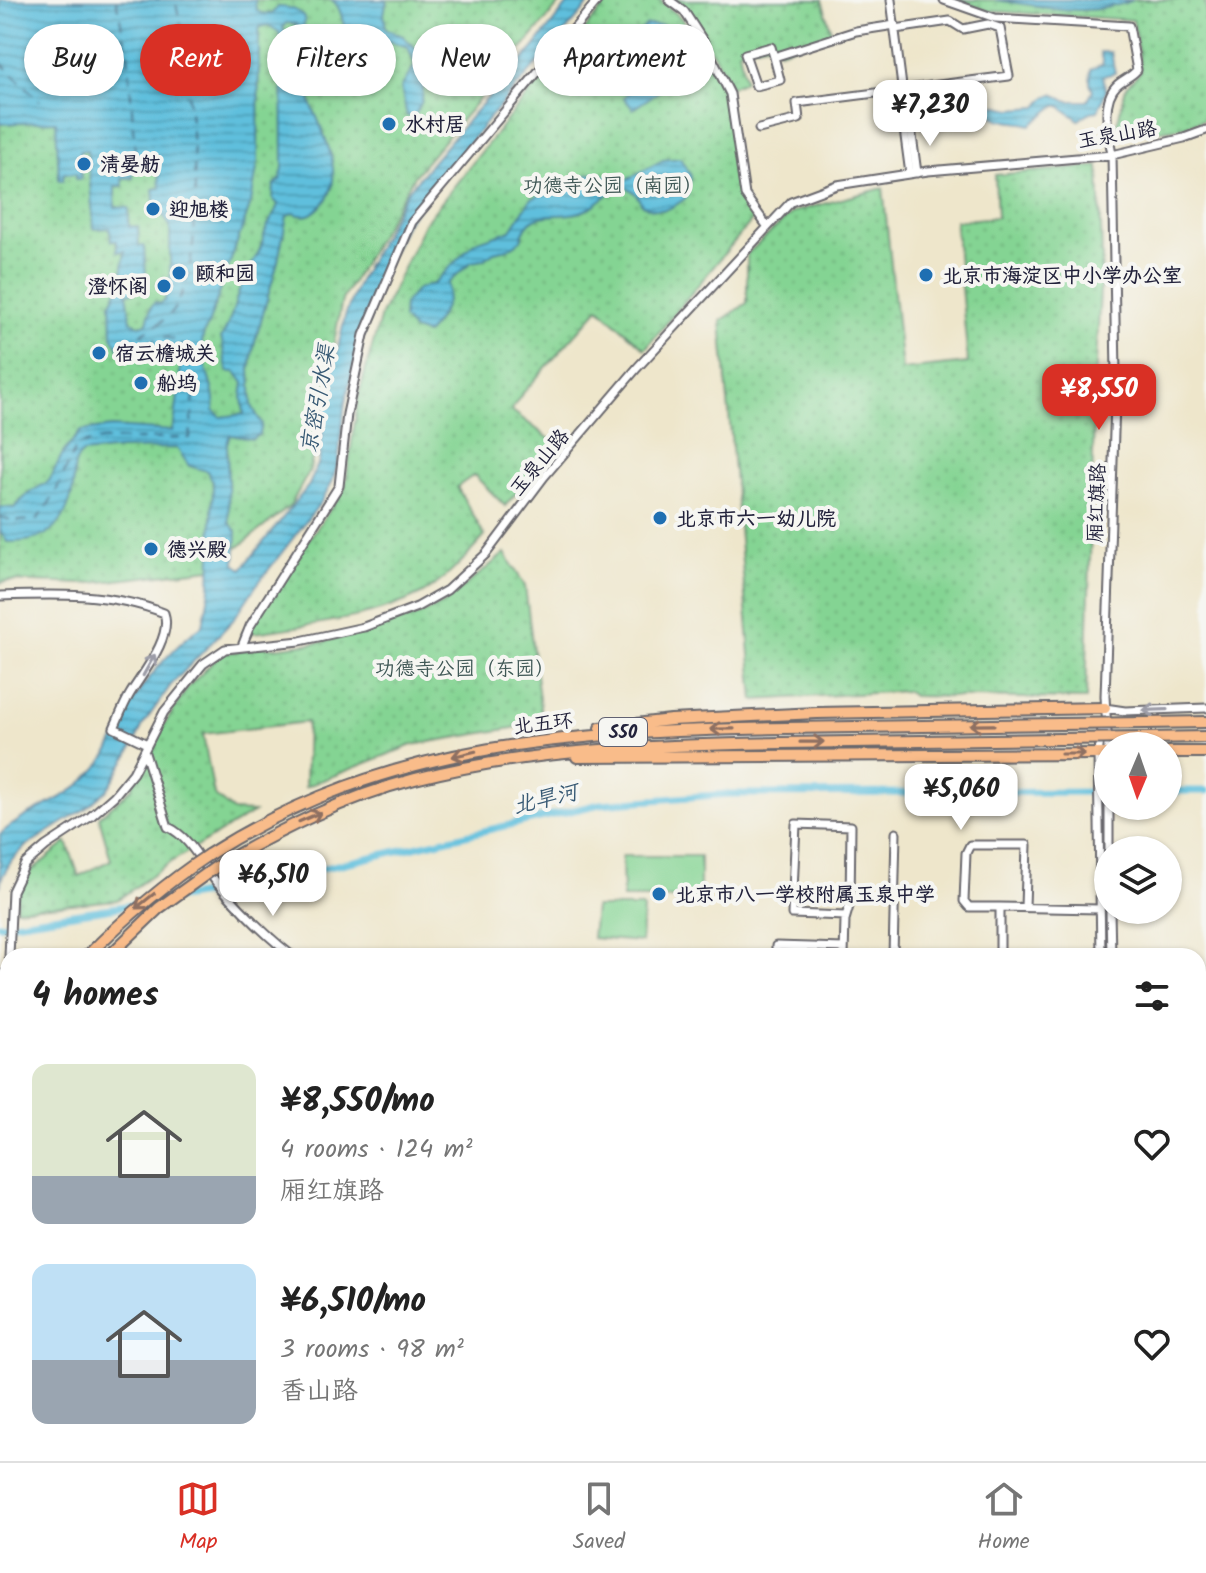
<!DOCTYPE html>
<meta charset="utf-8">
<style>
:root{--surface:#fff;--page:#f6f6f6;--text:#222;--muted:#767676;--line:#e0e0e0;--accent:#d93025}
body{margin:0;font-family:Kalam,"LXGW WenKai TC",sans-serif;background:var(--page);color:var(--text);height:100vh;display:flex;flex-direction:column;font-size:30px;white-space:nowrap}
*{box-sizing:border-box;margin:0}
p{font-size:26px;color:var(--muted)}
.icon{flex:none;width:44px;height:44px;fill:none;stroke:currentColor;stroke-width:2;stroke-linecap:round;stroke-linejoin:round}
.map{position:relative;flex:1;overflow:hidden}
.panel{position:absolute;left:0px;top:948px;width:1206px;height:514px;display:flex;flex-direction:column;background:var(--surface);border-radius:24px 24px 0 0;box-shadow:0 2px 6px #0004}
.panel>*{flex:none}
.hud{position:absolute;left:24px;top:24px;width:800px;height:72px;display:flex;gap:16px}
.needle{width:52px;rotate:182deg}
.controls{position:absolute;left:1094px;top:732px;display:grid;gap:16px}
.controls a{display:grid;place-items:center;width:88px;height:88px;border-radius:50%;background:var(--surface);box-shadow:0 2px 6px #0004;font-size:40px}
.price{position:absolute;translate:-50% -68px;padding:0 18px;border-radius:16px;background:#fff;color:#222;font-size:26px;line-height:52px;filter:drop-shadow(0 2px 4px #0008)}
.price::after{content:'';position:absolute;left:50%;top:48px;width:24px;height:18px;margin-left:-12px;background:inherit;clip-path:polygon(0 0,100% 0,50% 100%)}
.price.on{background:var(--accent);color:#fff}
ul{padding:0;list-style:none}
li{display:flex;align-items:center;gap:24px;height:200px;padding:0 32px}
li span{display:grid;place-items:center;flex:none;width:224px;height:160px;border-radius:16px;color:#555}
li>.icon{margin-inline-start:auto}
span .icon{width:96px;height:96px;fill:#fffc;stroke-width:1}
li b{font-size:34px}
h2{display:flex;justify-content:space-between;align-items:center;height:96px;padding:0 32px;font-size:34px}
.tag{padding:0 28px;border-radius:36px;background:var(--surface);box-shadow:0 2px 6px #0004;font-size:28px;line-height:72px}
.tag.on{background:var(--accent);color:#fff}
.dock{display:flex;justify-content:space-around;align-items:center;height:112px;border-top:2px solid var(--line);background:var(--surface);font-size:22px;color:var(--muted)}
.dock a{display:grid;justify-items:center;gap:4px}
.dock .on{color:var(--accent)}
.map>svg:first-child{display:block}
.forest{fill:url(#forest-firs);stroke:#466c5c;stroke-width:2}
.park{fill:url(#park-dots);stroke:#537b67;stroke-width:2}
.pitch{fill:#84d493;stroke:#537b67;stroke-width:2}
.water{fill:url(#water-rules);stroke:#40708c;stroke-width:2;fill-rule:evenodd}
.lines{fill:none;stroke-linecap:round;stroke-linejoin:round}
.canal{stroke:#5fbfdd;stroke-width:7}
.ferry{stroke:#375974;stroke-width:2;stroke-dasharray:10 8;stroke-linecap:butt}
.minor-casing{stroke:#69676d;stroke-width:11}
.major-casing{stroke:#69676d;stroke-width:12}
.highway-casing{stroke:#69676d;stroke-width:14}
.minor{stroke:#fff;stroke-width:7}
.major{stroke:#f9bc8a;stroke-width:8}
.highway{stroke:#f9bc8a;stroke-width:10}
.rail-casing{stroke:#22223b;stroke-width:5}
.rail{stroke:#f6f6f2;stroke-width:2;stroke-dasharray:6;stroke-linecap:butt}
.highway-bridge-casing{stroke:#69676d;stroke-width:14;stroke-linecap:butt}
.highway-bridge{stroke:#f9bc8a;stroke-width:10}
.oneway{stroke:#9c9ca7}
.oneway2{stroke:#8e6f62}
.poi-dot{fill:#1f6fb2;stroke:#f6f6f2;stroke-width:3}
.labels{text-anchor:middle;stroke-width:8;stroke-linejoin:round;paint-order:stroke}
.shield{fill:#f6f6f2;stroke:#626272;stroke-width:2}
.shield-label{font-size:18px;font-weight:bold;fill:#22223b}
.poi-label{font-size:20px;font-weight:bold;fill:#22223b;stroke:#f6f6f2;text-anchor:start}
.street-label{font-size:20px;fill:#22223b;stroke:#f6f6f2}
.park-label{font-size:20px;fill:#3f5755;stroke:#f6f6f2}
.water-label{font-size:22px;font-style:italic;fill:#375974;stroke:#f6f6f2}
</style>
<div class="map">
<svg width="1206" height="1461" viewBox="0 0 1206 1461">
<defs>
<pattern id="forest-firs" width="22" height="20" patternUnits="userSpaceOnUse" patternTransform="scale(2)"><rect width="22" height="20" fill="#6bb67d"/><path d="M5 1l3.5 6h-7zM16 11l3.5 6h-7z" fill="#589468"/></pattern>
<pattern id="park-dots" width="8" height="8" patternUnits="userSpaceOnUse" patternTransform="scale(2)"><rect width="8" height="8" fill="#84d493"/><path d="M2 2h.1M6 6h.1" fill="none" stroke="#72b680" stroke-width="1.8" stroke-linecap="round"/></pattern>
<pattern id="water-rules" width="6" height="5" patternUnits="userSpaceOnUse" patternTransform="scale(2)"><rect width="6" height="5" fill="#5fbfdd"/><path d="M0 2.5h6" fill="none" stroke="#4e9bb4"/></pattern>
</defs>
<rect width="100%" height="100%" fill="#f6f6f2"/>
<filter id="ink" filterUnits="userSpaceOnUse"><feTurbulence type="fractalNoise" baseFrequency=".0125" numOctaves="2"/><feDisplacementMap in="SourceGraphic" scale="16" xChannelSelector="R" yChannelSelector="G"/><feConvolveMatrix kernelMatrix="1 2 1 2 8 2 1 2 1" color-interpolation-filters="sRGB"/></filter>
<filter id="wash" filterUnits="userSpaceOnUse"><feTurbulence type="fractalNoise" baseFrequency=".006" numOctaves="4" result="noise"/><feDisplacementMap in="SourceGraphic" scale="32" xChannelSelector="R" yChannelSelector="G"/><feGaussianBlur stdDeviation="1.8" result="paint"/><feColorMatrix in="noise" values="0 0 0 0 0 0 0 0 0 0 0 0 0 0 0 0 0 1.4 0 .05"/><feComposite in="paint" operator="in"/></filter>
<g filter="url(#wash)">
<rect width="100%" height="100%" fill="#eee6cb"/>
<path class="forest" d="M456,1454H855L857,1461H455Z"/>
<path class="park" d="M0,0H563L414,176L342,300L310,470L290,506L211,569L83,584L8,581L0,583Z
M610,0H660L679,16L702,43L724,94L741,197L754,218L645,349L599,308L522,394L511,410L558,445L505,506L474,475L457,487L485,536C466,557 446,581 421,594C366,622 301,625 241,635L345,488L359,394L381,315L424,224L510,116Z
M674,0H822L832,34L779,51L776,42L739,50L745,81L731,87L714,55Z
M959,0H1206V119L1179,128L1114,136L1126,87L1141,71L1133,20L989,11Z
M1099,166L1102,256L1095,382L1086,699L913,696L907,691L754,700L721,321L747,303V254L793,212L883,188L902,370L968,363L955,221L997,217L995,175Z
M505,553L525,586L542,723L412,745L305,787L307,722L203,734L214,795L233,811L254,812L171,862L117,900L16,909L18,887L25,876L67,842L79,876L111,860L99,817L131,789L164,725L189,686L221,654L264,646L273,648L323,642L417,616L443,604Z"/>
<path class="pitch" d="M622,856H700V898H623Z
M595,907H643L641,942L592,938Z"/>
<path class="water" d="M0,0H255L256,9L261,13L271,14L278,7C293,6 314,15 300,32L297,30L296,24L286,23L283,27C285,40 294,49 300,60C307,74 307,93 313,108C325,136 348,181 320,207C311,216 305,218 293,213L287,216L278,261L254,345L250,369L252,406L262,424L260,434L252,439L230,435L227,444L229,522L237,532L235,564L242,569L309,485L319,462L326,404L345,316L358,283L406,193L473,114L530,52L571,0H593L486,122L406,223L369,303L345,403L338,463L332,482L321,502L256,586L233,620L171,685L143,725L129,754L107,790L85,809L26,846L12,860L2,877L0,887V834C35,804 70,803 101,763C117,743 120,723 132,703C147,677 179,641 203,625L210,589L213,482L207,471L189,466L177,448L121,449L83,453C71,462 75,475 73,488C66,527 46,543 7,542L0,531V507L14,508L29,493L49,481L63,453L81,431L112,427L172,431C175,426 181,372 180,366C177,356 171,352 162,348L158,349L157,356L125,359L112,336L111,303L121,282L125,251L117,252V241H111L110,228L94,229L87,150L80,151L81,179H76V174L64,173L63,181L59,180L56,121L0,124ZM268,25L279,32L282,49L283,168L280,180L274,185L273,199L278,204C275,214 271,219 267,227C263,235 263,244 259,251C254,263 245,272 241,285C234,303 232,322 221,338C225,350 223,361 229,372H236L244,383L242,397L244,414L221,417L214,411C218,382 190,354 208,325L251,203L258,162L259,31L260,27ZM158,165L160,188L153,189L154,202L170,226V291L166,292L165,300L159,304L155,302L151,307L147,323L139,325L131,321L127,293L135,292V278L146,277L144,246H139L138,227L129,226V208L115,207V187L123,186L122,178H133V167Z
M332,0H387L384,14L386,29L403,36L426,58L422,101L414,117L407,116L401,88L415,65L408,47L389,41L377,52C335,61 352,16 332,0Z
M995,0H1133C1086,19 1044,6 995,0Z
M647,25H663L660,36L673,43L690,70L633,109L624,98L635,82V70L622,74L608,85L603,72L594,63L599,52L623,46Z
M1100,52H1111L1115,73L1103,76L1106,91L1098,111L1090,112L1079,120L1060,106H1055L1031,125C1015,120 992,125 986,106L990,104L1012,109L1038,107L1046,97L1053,94L1068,101H1088L1093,90L1090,83L1091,69L1103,64Z
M680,158L691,176L687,197C671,210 662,214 642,205C626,169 608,198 588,209C563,223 529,202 521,240L508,249L494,252L483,260L471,262L448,283C451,301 439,322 426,334L413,330L403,319L404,304L417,289L433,284L475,242L511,230L531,199L547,192L555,184L595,173L624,181L663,160Z"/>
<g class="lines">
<path class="canal" d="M1168,791H1206
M0,925L225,891L600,804L728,794L1108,792"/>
<path class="ferry" d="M116,0L128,54L136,163
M0,62L40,101
M125,345C139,333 164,325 174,309C213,249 187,96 181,25L175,0
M0,517L16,521L37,520L54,496L77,445L101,440L190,438L194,396L185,347L167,337L121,348"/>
</g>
</g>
<g filter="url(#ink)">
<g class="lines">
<g class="minor-casing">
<path id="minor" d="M669,0L684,11L704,42L730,94L745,195L767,226
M891,0L905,110
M944,0L995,18L1129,26L1137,70C1130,78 1123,79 1117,85C1100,101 1109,136 1112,155L1116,373L1105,696L1108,748
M774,57L771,47L745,54L756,86L780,80L774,57L856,31L895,25
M898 120a9 9 0 1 1 18 0a9 9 0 1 1-18 0Z
M911,128L917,173
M759,129L799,119L797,103L1009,76L1000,28L988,24L963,29L950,21L895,29
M904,129L910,174
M0,596C55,594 111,592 164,613C173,637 142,674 130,694C124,704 119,717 114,728L147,744
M242,646L250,626L339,486L347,414L364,335L412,222L598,0
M1105,708L1125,711L1206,708
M145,753L168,827C190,837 201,863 217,883C239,908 264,934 290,954
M1109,806V850
M1000,907L1100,909
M1110,910L1111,956
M9,956L12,891L25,864L46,846L90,817L114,796L133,773L164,712L203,664L225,649L300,641L364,627L417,607L447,590L486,554L544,477L637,368L791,202L837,185L928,171L1112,155L1184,138L1206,130
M264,956L290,954L295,956
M776,956V946L844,948
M844,956L845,920L850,903L851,826L796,824L792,914L846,916
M893,956L896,833
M1000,956V907H969L964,901L966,853L970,845H1027L1025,907
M1101,956L1098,754L1103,722
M0,974L8,975
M1198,1049H1206
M1198,1055L1206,1054
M0,1094L8,1025
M0,1097L8,1146
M0,1261L8,1277
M1198,1375L1206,1379
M104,1454L107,1461"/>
</g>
<g class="major-casing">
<path id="major" d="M0,1296L8,1300
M0,1316L8,1318
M182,1454L186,1461
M245,1454L249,1461"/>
</g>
<g class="highway-casing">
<path id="highway" d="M1146,723L1206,722
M600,728L671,720L817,713L1105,708
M1146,738L1206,737
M1168,752H1206
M577,757L1108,754
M208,855C390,739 578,732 787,728C878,727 969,725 1060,724
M216,867C279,830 345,797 415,779C536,748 658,745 782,743C875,742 967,740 1060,739"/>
</g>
<use href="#minor" class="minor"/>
<use href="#major" class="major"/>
<use href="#highway" class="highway"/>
<g class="rail-casing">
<path id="rail" d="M0,1386L5,1415L6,1461"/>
</g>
<use href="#rail" class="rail"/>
<g class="highway-bridge-casing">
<path id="highway-bridge" d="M1060,724L1146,723
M1060,739L1146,738
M87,956C125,918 163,885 208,855
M109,956L159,908L216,867
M0,1070L8,1057
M0,1099L8,1085"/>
</g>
<use href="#highway-bridge" class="highway-bridge"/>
</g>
<defs><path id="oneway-shaft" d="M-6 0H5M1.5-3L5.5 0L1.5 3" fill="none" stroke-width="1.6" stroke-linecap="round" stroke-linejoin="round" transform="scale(2)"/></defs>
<g class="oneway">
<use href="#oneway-shaft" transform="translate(149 665) rotate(-61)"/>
<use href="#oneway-shaft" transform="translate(1155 710) rotate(178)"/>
</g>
<g class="oneway2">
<use href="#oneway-shaft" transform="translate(982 725) rotate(179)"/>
<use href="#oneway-shaft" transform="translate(722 729) rotate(179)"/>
<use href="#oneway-shaft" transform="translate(812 742) rotate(-1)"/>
<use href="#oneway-shaft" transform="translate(464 754) rotate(167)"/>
<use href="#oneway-shaft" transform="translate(1073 754)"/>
<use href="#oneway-shaft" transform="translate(310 817) rotate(-23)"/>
<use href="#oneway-shaft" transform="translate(145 901) rotate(141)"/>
</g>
</g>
<g class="poi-dot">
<circle cx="389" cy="124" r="8"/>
<circle cx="84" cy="164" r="8"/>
<circle cx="153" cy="209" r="8"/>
<circle cx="179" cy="273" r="8"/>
<circle cx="926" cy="275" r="8"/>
<circle cx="164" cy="286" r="8"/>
<circle cx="99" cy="353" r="8"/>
<circle cx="141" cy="383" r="8"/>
<circle cx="660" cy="518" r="8"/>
<circle cx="151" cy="549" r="8"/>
<circle cx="659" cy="894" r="8"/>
</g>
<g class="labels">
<rect class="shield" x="599" y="718" width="48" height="28" rx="6"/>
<g class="shield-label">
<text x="623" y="738">S50</text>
</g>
<g class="poi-label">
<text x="405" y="131">水村居</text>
<text x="100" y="171">清晏舫</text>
<text x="169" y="216">迎旭楼</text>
<text x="195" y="280">颐和园</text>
<text x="942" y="282">北京市海淀区中小学办公室</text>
<text x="148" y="293" text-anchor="end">澄怀阁</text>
<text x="115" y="360">宿云檐城关</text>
<text x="157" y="390">船坞</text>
<text x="676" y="525">北京市六一幼儿院</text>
<text x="167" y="556">德兴殿</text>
<text x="675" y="901">北京市八一学校附属玉泉中学</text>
</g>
<g class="street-label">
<text transform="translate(1117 134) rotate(-10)" y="7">玉泉山路</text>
<text transform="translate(539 462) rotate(-50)" y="7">玉泉山路</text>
<text transform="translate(1096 503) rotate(-88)" y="7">厢红旗路</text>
<text transform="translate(543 723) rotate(-7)" y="7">北五环</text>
</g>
<g class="park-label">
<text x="613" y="192">功德寺公园（南园）</text>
<text x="465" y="675">功德寺公园（东园）</text>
</g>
<g class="water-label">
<text transform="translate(317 399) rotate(-80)" y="8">京密引水渠</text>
<text transform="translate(545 798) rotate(-13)" y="8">北旱河</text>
</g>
</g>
</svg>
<div class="controls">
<a><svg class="needle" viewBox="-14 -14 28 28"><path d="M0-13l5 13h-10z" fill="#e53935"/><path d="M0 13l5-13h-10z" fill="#767676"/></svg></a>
<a><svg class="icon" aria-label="layers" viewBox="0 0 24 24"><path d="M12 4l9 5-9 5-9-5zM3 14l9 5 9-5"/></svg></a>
</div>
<b class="price" style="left:930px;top:148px">¥7,230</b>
<b class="price on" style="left:1099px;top:432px">¥8,550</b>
<b class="price" style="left:961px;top:832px">¥5,060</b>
<b class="price" style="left:273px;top:918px">¥6,510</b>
<div class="hud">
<a class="tag">Buy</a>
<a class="tag on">Rent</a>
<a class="tag">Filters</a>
<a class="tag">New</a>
<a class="tag">Apartment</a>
</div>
<section class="panel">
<h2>4 homes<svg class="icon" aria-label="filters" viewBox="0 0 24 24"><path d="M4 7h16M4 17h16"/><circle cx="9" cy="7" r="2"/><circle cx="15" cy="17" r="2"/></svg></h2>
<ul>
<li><span style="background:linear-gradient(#dfe7d0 70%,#9aa5b1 0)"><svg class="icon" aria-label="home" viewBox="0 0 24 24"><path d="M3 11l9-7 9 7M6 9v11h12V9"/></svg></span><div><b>¥8,550/mo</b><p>4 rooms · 124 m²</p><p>厢红旗路</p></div><svg class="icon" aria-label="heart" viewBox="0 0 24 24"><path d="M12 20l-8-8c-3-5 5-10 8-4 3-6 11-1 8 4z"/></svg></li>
<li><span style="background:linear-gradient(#bfe0f5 60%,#9aa5b1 0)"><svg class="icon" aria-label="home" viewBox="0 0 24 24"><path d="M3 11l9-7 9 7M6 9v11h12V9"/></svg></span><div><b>¥6,510/mo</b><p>3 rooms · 98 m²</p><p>香山路</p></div><svg class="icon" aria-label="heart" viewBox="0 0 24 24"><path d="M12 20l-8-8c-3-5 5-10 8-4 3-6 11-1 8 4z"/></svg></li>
</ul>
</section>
</div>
<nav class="dock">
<a class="on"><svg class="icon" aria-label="map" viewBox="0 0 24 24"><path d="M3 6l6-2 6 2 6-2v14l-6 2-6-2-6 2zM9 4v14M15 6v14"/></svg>Map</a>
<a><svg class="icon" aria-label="saved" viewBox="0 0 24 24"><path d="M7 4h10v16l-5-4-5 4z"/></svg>Saved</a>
<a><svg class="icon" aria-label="home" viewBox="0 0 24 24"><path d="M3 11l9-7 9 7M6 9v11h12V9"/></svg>Home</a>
</nav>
